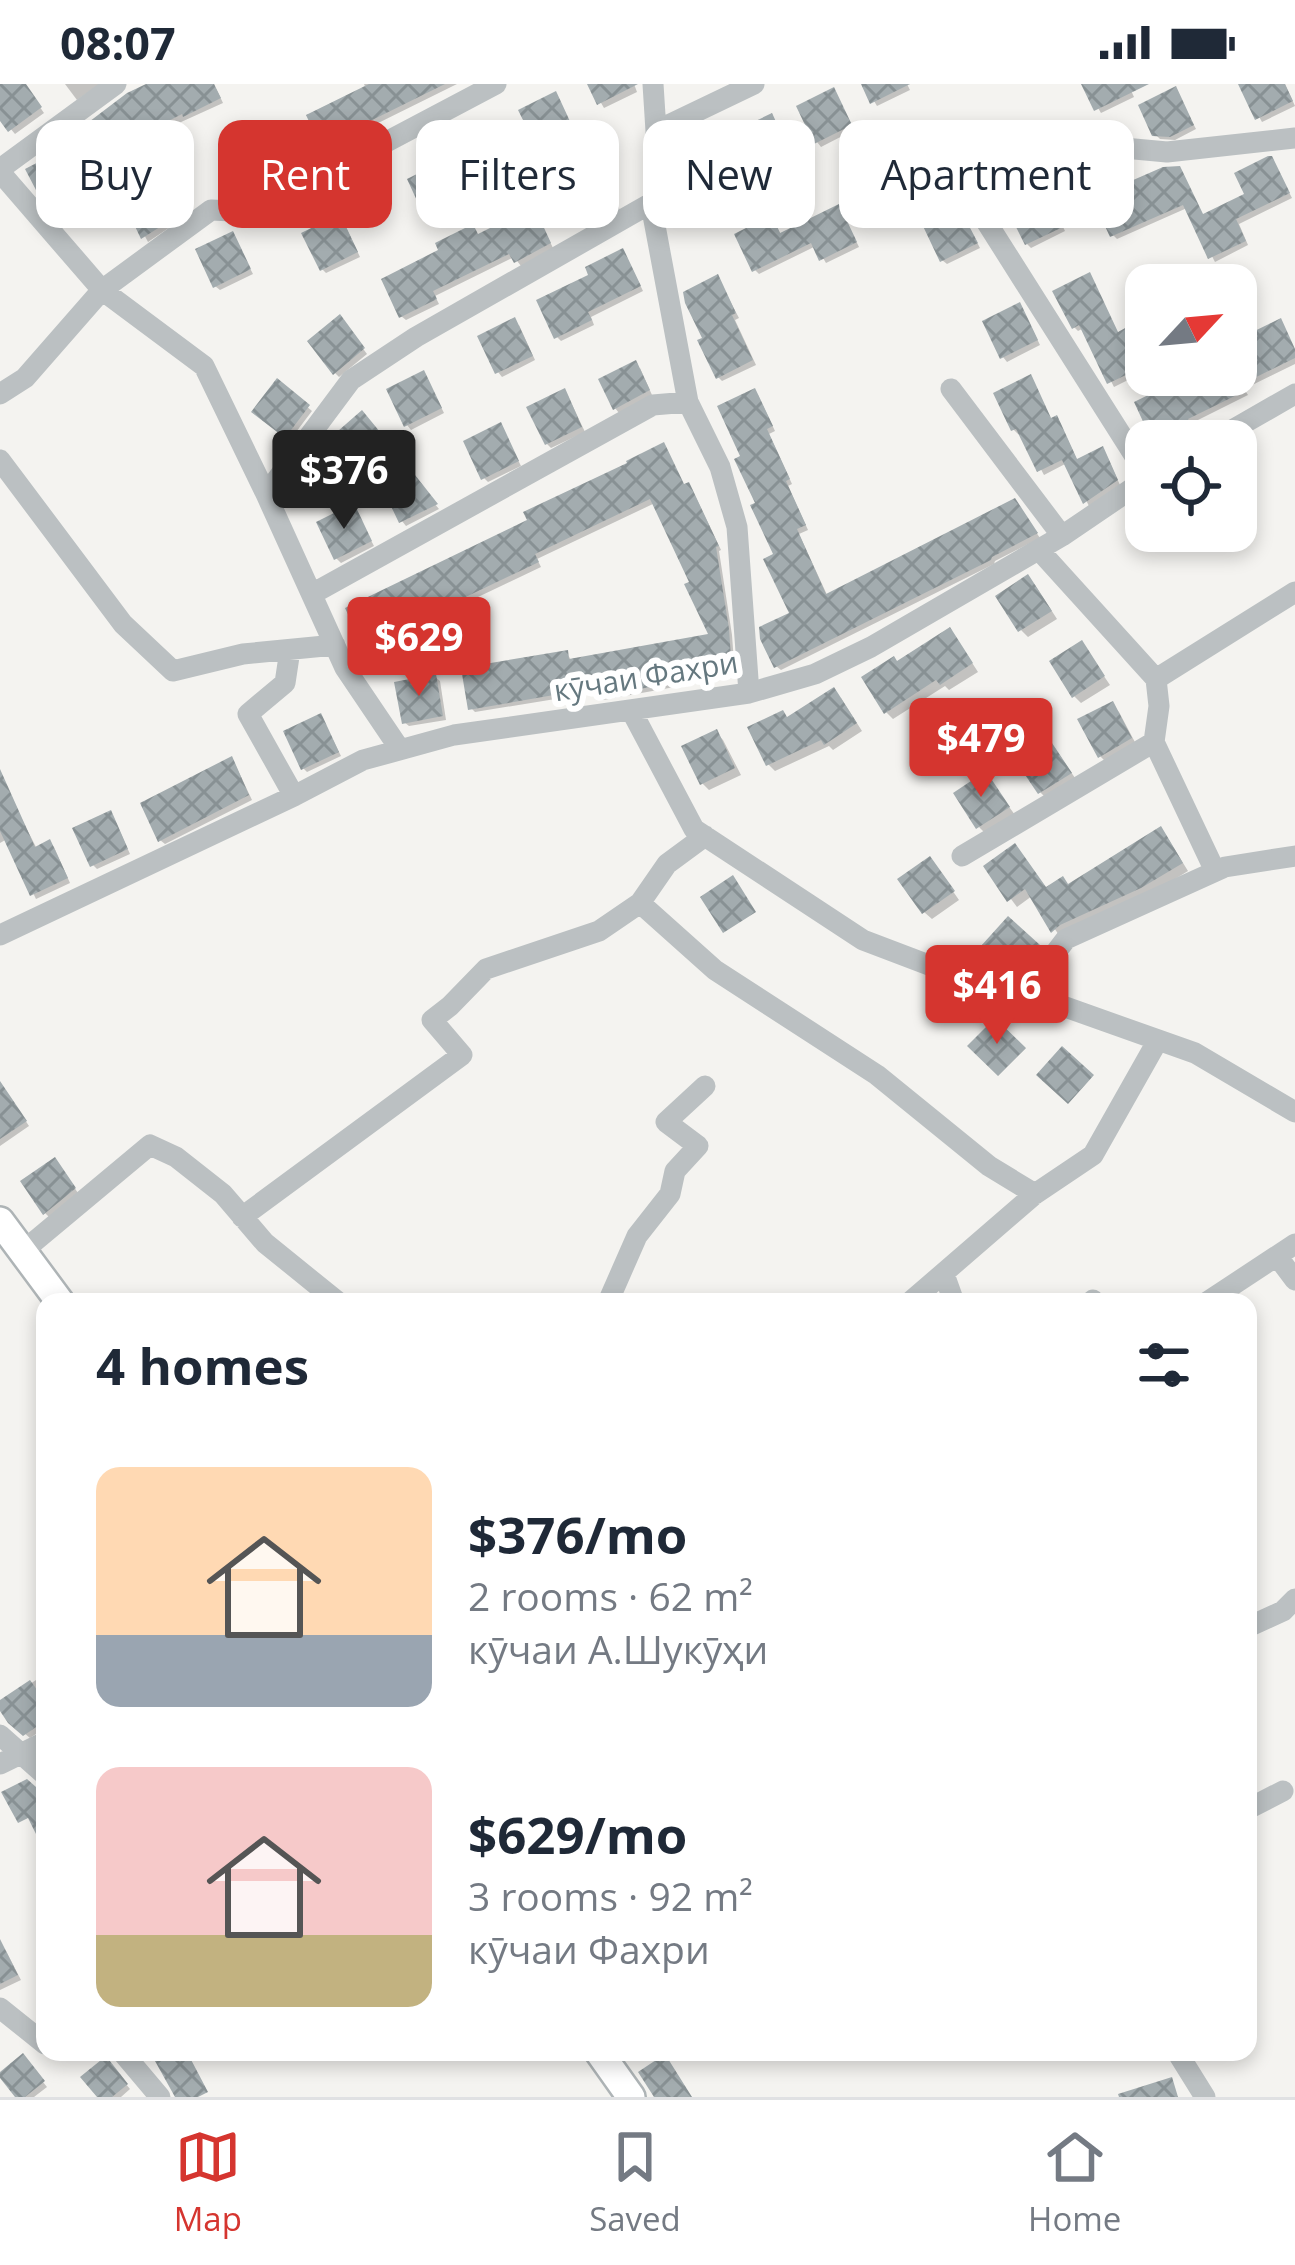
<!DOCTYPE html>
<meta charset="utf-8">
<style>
:root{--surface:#fff;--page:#f2f2f3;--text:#1f2937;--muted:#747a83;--line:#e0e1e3;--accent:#d5352f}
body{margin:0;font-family:"Open Sans",sans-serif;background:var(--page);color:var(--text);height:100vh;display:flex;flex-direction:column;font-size:45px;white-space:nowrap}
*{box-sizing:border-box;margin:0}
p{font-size:39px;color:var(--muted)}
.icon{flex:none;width:66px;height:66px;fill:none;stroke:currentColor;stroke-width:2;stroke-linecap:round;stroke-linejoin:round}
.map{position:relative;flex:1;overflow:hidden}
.side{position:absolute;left:36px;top:1209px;width:1221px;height:768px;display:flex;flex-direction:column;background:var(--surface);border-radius:24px;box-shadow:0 6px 18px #0003}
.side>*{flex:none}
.banner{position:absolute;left:36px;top:36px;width:1224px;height:108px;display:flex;gap:24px}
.needle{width:78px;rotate:64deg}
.tools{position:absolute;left:1125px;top:180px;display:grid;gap:24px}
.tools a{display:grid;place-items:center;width:132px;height:132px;border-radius:24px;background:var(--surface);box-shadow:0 6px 18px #0003;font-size:60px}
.price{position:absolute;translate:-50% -102px;padding:0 27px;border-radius:12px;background:var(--accent);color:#fff;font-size:39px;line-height:78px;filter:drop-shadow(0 3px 6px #0008)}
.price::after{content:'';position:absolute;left:50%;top:72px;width:36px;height:27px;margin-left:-18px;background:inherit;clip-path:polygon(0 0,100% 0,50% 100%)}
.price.current{background:#222;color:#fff}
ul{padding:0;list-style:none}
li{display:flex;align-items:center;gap:36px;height:300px;padding:0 60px}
li span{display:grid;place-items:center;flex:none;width:336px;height:240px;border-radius:24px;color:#555}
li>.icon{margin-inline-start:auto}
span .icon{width:144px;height:144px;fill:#fffc;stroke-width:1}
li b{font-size:51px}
h2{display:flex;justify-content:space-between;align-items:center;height:144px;padding:0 60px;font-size:51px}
.pill{padding:0 42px;border-radius:24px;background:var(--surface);box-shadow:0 6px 18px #0003;font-size:42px;line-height:108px}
.pill.current{background:var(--accent);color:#fff}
.status{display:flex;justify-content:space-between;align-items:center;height:84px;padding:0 60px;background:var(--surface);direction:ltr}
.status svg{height:33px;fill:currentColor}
.tabs{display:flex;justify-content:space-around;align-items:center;height:168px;border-top:3px solid var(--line);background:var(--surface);font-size:33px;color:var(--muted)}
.tabs a{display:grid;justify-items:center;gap:6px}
.tabs .current{color:var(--accent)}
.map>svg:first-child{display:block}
.shadow{fill:#0003}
.building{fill:url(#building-cross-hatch)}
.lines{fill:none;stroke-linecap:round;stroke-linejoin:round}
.major-casing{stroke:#aeb4b6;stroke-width:32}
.minor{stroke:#bbc0c2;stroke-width:21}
.major{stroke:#fff;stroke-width:27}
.labels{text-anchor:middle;stroke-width:12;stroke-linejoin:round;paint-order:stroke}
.street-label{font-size:30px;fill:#65787f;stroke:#fff}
</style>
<div class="status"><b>08:07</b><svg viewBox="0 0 49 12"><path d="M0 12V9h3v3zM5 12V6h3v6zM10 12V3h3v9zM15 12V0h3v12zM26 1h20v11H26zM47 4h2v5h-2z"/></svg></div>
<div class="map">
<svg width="1295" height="2013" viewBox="0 0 1295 2013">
<defs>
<pattern id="building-cross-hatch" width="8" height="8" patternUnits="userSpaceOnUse" patternTransform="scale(3)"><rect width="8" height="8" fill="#a3acaf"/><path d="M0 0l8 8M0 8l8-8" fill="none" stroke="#889194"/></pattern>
</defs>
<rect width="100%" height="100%" fill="#f4f3f0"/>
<path class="shadow" d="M7,0H24L44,29L15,50L0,32V5Z
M65,0H100L77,16Z
M160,0H214L223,19L126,63L128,66L75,91L83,109L55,123L38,105L81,60Z
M364,0H457L360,48L364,56L331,72L327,68L366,5Z
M590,0H634L637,8L604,24Z
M864,0H907L910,6L877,22Z
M1084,0H1128L1134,13L1101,29Z
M1241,0H1285L1295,22L1262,38Z
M834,6L854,46L821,63L817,58Z
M1176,6L1196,45L1175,56L1160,55L1155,50Z
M556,11L576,51L523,77L529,89L495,105L491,101L528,39Z
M775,37L792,72L759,89L754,84Z
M257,63L277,103L251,116L242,115L237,110Z
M1272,75L1292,114L1239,140L1248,161L1215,178L1187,124L1117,155L1113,151L1179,85L1204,133L1248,112Z
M445,80L465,120L432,136L428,132Z
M601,89L620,126L588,144L583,140Z
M165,106L179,137L148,158L127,118Z
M1048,112L1065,147L1031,164L1027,160Z
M839,123L859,163L826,179L816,162L759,190L755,186L771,134L782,152Z
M534,125L553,164L521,182L514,173L435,212L439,220L406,236L401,232L442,168Z
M962,129L980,164L947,180L942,176Z
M343,137L360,173L326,189L322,185Z
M232,150L253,190L220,206L215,202Z
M626,172L643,207L591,233L594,241L561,257L557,253Z
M718,194L739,234L735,236L756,281L722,297L718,293Z
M1056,209L1119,250L1130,251L1146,287L1114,303L1084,244L1078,247L1074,243Z
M1023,226L1040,261L1007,278L1003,273Z
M343,238L367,270L339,293L335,289Z
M519,241L535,276L502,293L498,288Z
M1295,265V280L1244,305L1248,311L1190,340L1192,343L1163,357L1154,355L1192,291H1236V267Z
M640,284L652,311L619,329L615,324Z
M424,289L444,329L411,346L407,341Z
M1030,293L1052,337L1060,339L1078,378L1106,370L1120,401L1089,422L1067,379L1044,391L1021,348L1018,350L1013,345Z
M278,298L312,327L290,356L259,332Z
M758,311L775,347L769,350L792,400L788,402L808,446L799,450L828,513L1018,422L1040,454L995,477L994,480L781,586L776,582L793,530L777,471L744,373Z
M568,312L585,348L551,364L547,360Z
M362,330L391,365L363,388L334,354Z
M501,342L521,382L488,398L484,394Z
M663,361L685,403L692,405L721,466L719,467L732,551L735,592L603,616L598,608L475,628L471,624L567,569L572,578L713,552L693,499L655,419L537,475L541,483L369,565L365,560L531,438Z
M410,390L439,425L406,442L402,437Z
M353,422L374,462L341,479L336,474Z
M1035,501L1057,535L1028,553L1021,546Z
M956,554L978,588L949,606L945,602L893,635L886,628L898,580Z
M1082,560L1110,601L1081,619L1074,612Z
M435,593L440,597L446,636L409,642L404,638Z
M841,614L862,647L833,666L829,662L775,687L768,680L788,635Z
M1112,621L1119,628L1137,662L1107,679L1100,672Z
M321,632L341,672L307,688L303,684Z
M716,648L723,656L741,691L709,706L702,699Z
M1055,664L1077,697L1047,715L1040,708Z
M235,680L252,716L165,760L160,756Z
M986,691L1015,731L986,750L979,743Z
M7,706L37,765L50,759L54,763L70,799L36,815L7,755L0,759V709Z
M114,734L130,770L97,785L93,781Z
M1167,753L1188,787L1149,811L1061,854L1032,812L1017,823L987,783L1047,806L1069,803Z
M936,783L959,816L932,835L924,828Z
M1008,837L1045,870L1023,896L985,862Z
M0,1007L7,1009L29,1042L0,1062Z
M59,1081L78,1109L49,1133L45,1129Z
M45,1593V1644L30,1654L10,1637L0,1620L36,1596Z
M0,1864L6,1867L21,1896L0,1906Z
M23,1973L47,2003L34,2013H19Z
M106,1976L130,2005L121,2013H101Z"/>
<path class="building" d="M0,0H26L42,23L8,48L0,37Z
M146,0H214L221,14L183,33L182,30L73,86L81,104L48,120L36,106L25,85L77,58L73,50L127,9Z
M369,0H445L358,43L362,51L324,69L306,31Z
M587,0H638L597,21Z
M861,0H910L870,20Z
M1081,0H1149L1094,27Z
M1238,0H1285L1293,17L1255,36Z
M1176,2L1194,41L1170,53L1152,52L1138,21Z
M834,3L852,41L814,60L796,22Z
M556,7L574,46L521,72L526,84L489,103L470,65L524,38L518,26Z
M772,29L790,68L752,86L733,48Z
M257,59L275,98L246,113L235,112L219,79Z
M1268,72H1272L1290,109L1236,135L1246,157L1208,175L1183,121L1110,153L1092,114L1163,83L1180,82L1203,130L1244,110L1234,89Z
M445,76L463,115L425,134L407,95Z
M601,86L618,121L581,142L563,105Z
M161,98L177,132L141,155L123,117Z
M1045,104L1063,143L1025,161L1006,123Z
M839,120L857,158L819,177L811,159L752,188L734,150L772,131L780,149Z
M958,121L978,159L940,178L922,140Z
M534,122L551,159L514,179L509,170L433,207L437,215L399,234L381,195L438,166L435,159L473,140L478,150Z
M340,130L358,168L320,187L301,149Z
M233,147L251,185L213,204L195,165Z
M623,164L641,202L588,228L592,236L554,255L536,216L588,191L585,183Z
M1090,188L1118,248L1127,243L1145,282L1107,300L1079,241L1072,245L1052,207Z
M718,190L736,229L732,231L753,276L716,295L697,256L702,254L685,219L683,208Z
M1020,218L1038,256L1000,275L982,237Z
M340,230L365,264L333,291L307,257Z
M515,233L533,272L495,290L477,252Z
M1281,234L1295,265V274L1242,300L1245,307L1188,335L1190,338L1152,357L1134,318L1189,291H1236V256Z
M636,276L650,306L613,326L598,295Z
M424,286L442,324L404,343L386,305Z
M1031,290L1051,334L1057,331L1077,375L1103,362L1118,396L1083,420L1062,376L1037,388L1016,345L1011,347L993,309Z
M277,294L310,321L285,354L251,328Z
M565,304L582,343L545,361L526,323Z
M755,304L773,342L767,345L790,395L786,397L806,441L797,445L826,510L1015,414L1038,449L992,473L991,476L774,584L760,555L759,543L789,529L763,475L773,470L750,421L755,419L734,375L740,372L717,322Z
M362,326L389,359L357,386L330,354Z
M501,338L519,377L481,396L463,357Z
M664,358L684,400L689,398L719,462L716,463L729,545L732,588L596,613L594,604L468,626L461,584L568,566L569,575L708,550L684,500L689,498L650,415L535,470L539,478L363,562L345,524L527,436L523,428L627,379L626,377Z
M411,386L438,420L399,439L381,401Z
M354,419L372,457L334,476L316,438Z
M1028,490L1052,527L1018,548L995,512Z
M950,543L973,579L940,601L936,596L884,630L861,593L894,572L897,577Z
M1082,556L1105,592L1072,614L1049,577Z
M436,590L443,632L402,640L394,598Z
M834,603L857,639L824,661L821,656L766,682L747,643L783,626L787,633Z
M1113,617L1132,654L1098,674L1077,635Z
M321,629L339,668L301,686L283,647Z
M717,645L735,684L700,701L681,662Z
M1048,653L1072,689L1038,710L1015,676Z
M232,672L249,711L158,758L140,719Z
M0,685L35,763L50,755L68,794L30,812L0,747Z
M986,687L1010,723L976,745L953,709Z
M111,726L128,765L90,783L72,744Z
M1161,742L1183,779L1141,804L1060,841L1051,849L1025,805L1007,818L983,782L1015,759L1046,803L1063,792L1068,800Z
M930,772L955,807L922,830L897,795Z
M733,791L756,828L723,849L700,813Z
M1008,832L1040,861L1014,891L981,862Z
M995,934L1026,964L998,992L967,962Z
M1062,962L1094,991L1068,1020L1036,991Z
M0,997L27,1037L0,1055Z
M55,1073L76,1104L43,1131L20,1097Z
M30,1596L45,1617V1637L23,1652L8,1639L0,1627V1616Z
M27,1695L36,1703L45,1721V1768L28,1734L18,1739L1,1708Z
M0,1855L18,1891L0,1900Z
M150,1968H187L208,2008L198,2013H175Z
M23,1969L45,1997L25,2013H15L0,1994V1988Z
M665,1970L692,2013H654L638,1988Z
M106,1972L128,2000L112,2013H97L80,1993Z
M1172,1993L1178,2013H1119L1118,2010Z"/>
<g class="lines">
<g class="major-casing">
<path id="major" d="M0,1137L60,1218
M599,1968L631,2013"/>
</g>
<path class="minor" d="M653,0L656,47L653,131L688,318L720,383L737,443L749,609
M656,47L754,0
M0,85L116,0
M0,88L102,206L204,282L266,410L345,584L399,664
M951,305L1062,452
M0,310L25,294L102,206L211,126L254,128L496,0
M1213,357L1295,310
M0,376L123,540L173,587L243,570L335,561
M1146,390L939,63L1048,57L1167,68L1295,54
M266,410L351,296L416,253L653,118
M1039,466L1156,595L1159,622L1154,658L1215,787
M312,510L653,321L688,318
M290,566L285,599L248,630L294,712
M1156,595L1295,508
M631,626L694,745L863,856L963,894L1054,919L1195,969L1295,1028
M962,772L1154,658
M640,819L715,886L877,991L989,1082L1035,1110
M0,851L294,712L363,676L454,651L749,609L815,590L871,563L1062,452L1146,395
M1023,911L1066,855L1225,783L1295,772
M242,1133L462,971L432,936L450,922L486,885L599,847L640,819L667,780L705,752
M23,1167L150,1061L176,1073L223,1110L265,1159L338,1218
M1277,1172L1295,1196
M944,1190L954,1218
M1093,1216L1094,1218
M608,1218L637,1152L670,1110L675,1087L698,1062L666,1038L705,1002
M910,1218L1035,1110L1093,1071L1158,956
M1207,1218L1295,1160
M1248,1543L1283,1527L1295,1515
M0,1651L45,1691
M0,1680L45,1658
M1248,1725L1283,1707
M0,1924L45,1960
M122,1968L160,2013
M1177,1968L1205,2013"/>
<use href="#major" class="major"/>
</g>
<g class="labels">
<g class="street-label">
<text transform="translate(646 593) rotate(-9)" y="10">кӯчаи Фахри</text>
</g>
</g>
</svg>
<div class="tools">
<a><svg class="needle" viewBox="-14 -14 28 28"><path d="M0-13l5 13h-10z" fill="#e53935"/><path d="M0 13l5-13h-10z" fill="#747a83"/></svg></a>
<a><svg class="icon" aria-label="locate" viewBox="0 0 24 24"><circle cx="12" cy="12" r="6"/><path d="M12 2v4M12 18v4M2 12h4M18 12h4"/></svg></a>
</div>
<b class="price current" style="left:344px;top:448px">$376</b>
<b class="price" style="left:419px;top:615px">$629</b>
<b class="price" style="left:981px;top:716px">$479</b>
<b class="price" style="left:997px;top:963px">$416</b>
<div class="banner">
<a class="pill">Buy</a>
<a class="pill current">Rent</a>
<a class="pill">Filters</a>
<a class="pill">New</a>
<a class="pill">Apartment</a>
</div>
<section class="side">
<h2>4 homes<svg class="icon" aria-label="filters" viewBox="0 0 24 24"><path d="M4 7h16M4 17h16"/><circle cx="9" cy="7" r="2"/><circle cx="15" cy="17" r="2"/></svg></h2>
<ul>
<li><span style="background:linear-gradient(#ffd9b3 70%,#9aa5b1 0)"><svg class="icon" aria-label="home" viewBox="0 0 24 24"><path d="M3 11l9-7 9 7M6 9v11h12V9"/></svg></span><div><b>$376/mo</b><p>2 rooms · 62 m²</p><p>кӯчаи А.Шукӯҳи</p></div></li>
<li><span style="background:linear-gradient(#f6c9c9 70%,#c2b280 0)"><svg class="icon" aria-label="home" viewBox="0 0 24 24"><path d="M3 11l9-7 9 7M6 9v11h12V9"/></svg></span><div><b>$629/mo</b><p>3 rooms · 92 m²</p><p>кӯчаи Фахри</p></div></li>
</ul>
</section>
</div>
<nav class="tabs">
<a class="current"><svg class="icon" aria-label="map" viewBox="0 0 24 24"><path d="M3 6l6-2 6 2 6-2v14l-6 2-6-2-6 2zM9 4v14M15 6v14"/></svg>Map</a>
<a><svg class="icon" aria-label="saved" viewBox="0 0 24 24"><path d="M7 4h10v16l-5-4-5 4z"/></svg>Saved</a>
<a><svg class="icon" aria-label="home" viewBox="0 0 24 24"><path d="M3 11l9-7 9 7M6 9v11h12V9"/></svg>Home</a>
</nav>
